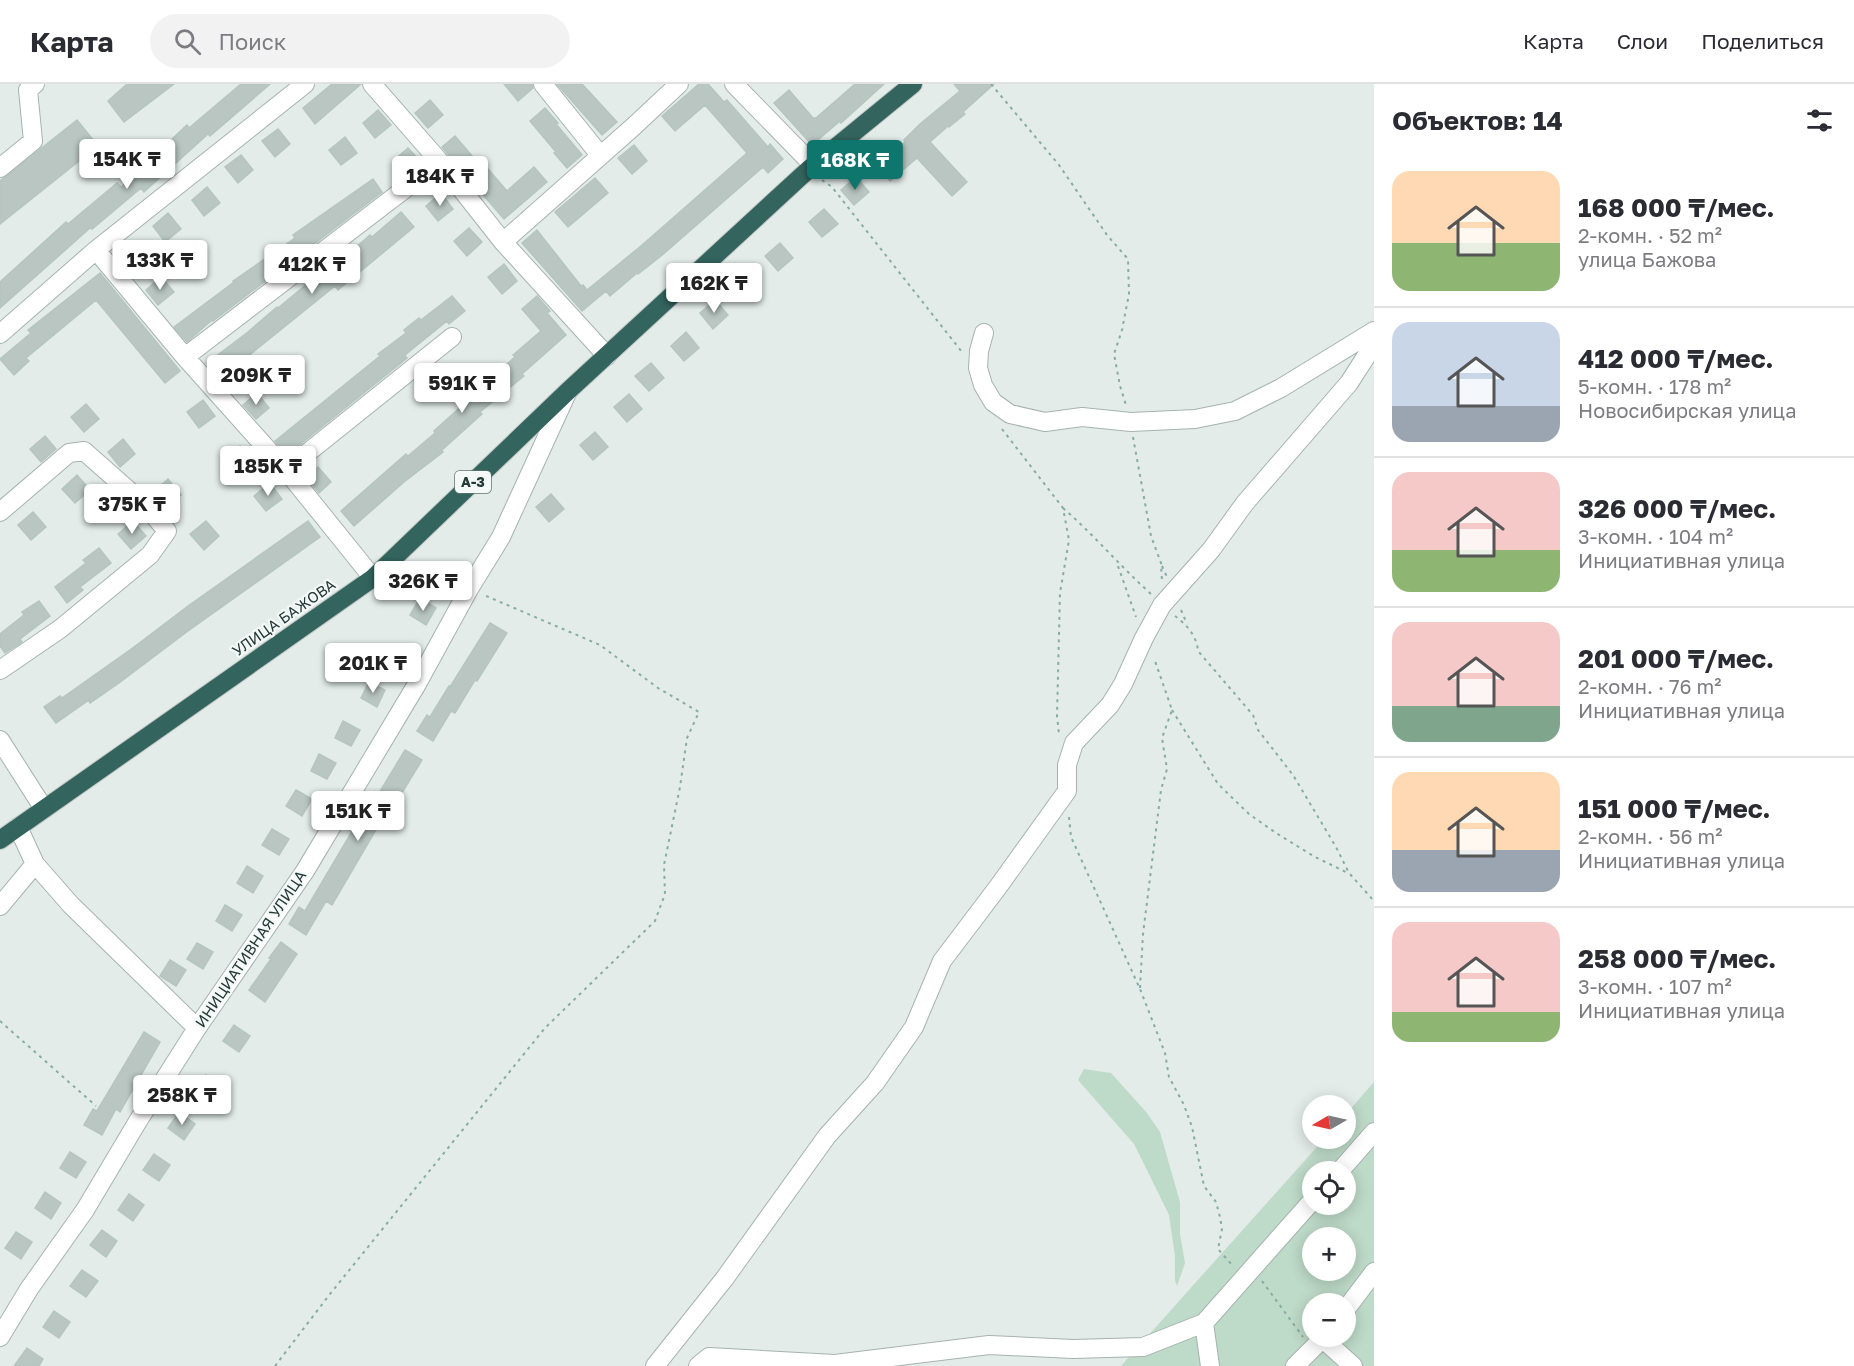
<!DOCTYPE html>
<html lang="ru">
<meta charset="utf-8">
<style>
:root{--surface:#fff;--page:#f2f2f3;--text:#2b2b33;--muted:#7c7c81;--line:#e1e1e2;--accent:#0f766e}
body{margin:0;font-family:"Golos Text",sans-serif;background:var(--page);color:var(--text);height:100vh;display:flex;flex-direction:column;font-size:22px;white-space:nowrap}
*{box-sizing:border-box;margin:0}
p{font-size:20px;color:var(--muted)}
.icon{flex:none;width:33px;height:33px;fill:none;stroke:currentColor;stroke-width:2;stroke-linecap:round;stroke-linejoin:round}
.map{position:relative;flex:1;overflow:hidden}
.drawer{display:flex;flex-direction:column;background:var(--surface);width:480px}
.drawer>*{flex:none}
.needle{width:39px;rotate:261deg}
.tools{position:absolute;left:1302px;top:1011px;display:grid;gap:12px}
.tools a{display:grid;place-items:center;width:54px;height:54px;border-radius:50%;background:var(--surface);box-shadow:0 3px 15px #0003;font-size:30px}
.price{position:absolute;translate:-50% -51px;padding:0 14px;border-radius:6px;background:#fff;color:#222;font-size:20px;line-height:39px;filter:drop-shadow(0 2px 3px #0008)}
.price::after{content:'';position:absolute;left:50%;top:36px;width:18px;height:14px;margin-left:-9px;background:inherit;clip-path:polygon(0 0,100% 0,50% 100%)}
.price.on{background:var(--accent);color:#fff}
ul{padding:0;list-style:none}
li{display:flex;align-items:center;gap:18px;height:150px;padding:0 18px}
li+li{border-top:2px solid var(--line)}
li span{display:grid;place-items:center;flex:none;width:168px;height:120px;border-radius:18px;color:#555}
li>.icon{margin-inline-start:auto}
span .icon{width:72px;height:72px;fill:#fffc;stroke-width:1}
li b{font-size:26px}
h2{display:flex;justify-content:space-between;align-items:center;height:72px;padding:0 18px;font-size:26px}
header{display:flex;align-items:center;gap:36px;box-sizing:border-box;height:84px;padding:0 30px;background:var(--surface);border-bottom:2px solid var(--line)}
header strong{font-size:28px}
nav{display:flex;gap:33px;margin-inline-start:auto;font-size:21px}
.search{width:420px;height:54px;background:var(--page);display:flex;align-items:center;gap:15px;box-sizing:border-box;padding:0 21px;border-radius:33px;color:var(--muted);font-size:22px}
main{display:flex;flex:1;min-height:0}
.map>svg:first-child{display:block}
.green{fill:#bedac8;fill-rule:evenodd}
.building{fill:#b9c6c2;stroke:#b6c5c0;stroke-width:1.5}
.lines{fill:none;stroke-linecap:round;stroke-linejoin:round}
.minor-casing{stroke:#a6b3b0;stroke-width:20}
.highway-casing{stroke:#c2c8c7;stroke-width:20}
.path{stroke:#87aca3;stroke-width:2;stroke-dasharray:3 4.5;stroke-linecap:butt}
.minor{stroke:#fff;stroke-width:18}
.highway{stroke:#33645e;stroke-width:18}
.labels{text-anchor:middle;stroke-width:4.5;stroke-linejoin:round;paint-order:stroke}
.shield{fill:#f4f8f6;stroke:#637470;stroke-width:1.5}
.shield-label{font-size:14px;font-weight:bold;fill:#253b37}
.street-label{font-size:15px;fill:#253b37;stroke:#f4f8f6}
</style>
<header>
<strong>Карта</strong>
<div class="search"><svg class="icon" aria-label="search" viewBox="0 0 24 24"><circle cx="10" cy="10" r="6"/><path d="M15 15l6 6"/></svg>Поиск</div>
<nav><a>Карта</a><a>Слои</a><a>Поделиться</a></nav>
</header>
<main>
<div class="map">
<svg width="1374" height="1282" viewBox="0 0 1374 1282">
<rect width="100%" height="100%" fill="#e3ece9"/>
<path class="green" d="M1084,985L1111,989L1147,1029L1160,1048L1180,1118V1150L1185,1179L1177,1202L1175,1196V1172L1169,1131L1144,1080L1134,1060L1078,996Z
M1374,998V1282H1121L1324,1055L1346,1054V1030ZM1312,1088H1346V1120H1312ZM1312,1154H1346V1186H1312ZM1312,1220H1346V1252H1312Z"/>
<path class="building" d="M127,0H174L124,38L108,17Z
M241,0H270L210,52L208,50L144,108L141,104L92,145L90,144L0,224V198L66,138L68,140L117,99L121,103L173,56L172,55L187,41L189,44Z
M332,0H361L315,40L303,24Z
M504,0H532L533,4L518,17Z
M557,0H582L617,38L602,51Z
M699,0H708L724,18L727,16L768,63L770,60L783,75L768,89L763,83L661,172L638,190L637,189L610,212L606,207L582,227L522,159L537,146L581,202L583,201L587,206L641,162L747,69L705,21L675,47L662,32Z
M855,0H884L841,39L840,37L812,61L774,19L789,6L813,34H816Z
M954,0H994L963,28L965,30L949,43L948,42L930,58L967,98L952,112L917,74L890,97L877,82L905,58L904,56L920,40L960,7Z
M430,16L443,31L428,44L415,29Z
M545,24L558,39L556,40L582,71L567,84L554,69L556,68L530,37Z
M378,26L391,41L375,54L363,39Z
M77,36L98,62L0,140V97Z
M278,45L290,60L275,73L262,57Z
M455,52L479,80L482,78L507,107L534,83L547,98L504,135L442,63Z
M345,53L357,69L341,81L329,66Z
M634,61L647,77L632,90L618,74Z
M408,64L421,78L405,90L393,77Z
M241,71L253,86L238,99L225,83Z
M856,93L869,108L854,121L841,106Z
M595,94L608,109L568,143L555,128Z
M373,95L382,108L213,237L212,236L187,258L174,243L234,198L233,197L295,154L293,151Z
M207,103L220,119L204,132L192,116Z
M441,109L453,125L438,137L426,122Z
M824,125L838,140L822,153L809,138Z
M401,128L414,143L338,206L335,202L221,294L207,279L248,248L277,223L278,224L307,200L310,203L370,151L372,153Z
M168,129L181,145L165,158L153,142Z
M469,144L482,158L467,172L454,157Z
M780,159L793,174L778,187L765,172Z
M133,160L145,176L130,188L118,173Z
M504,180L517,197L502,210L488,193Z
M745,186L758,202L743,215L730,200Z
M100,189L180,287L165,299L96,216L26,274L29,277L14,291L0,275L31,249L28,246Z
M161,193L174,208L158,221L146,206Z
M452,212L465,227L449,240L447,237L405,271L407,274L287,371L275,357L380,272L378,270L406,249L404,246L419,234L421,236Z
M537,212L550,227L547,229L566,251L522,290L524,292L480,328L482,330L442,366L443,368L404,398L354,442L341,427L406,370L408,372L435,349L434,347L474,311L472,309L515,273L513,271L541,247L522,225Z
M715,216L728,231L713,245L700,229Z
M686,248L699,264L684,277L671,262Z
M651,279L664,294L649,307L635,292Z
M430,287L443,302L428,315L415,300Z
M257,309L269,324L256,335L243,321Z
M629,310L642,325L627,338L614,323Z
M203,316L215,332L199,344L187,328Z
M86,320L99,335L84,348L71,333Z
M595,348L608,363L593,376L580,361Z
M45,352L56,365L41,378L30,365Z
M123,355L135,370L120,383L108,368Z
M240,362L252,378L237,390L225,374Z
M318,383L331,398L319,409L306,393Z
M77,391L90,406L75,419L62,405Z
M168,395L181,411L166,424L152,409Z
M270,399L282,415L266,427L254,412Z
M551,410L564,425L549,438L536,423Z
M33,428L46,443L31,456L18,441Z
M133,437L146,452L131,465L118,450Z
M206,437L219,452L204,466L190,450Z
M308,437L320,453L188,547L119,599L90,619L89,616L56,639L44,623L60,612L62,614L134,563L188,522Z
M99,464L111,479L80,503L83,506L67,519L55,503L86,479L83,476Z
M420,514L436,524L426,541L410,531Z
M39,517L50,532L20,555L22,558L5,569L0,562V550L24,531L22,528Z
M490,539L507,549L477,597L475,596L455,629L451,627L433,657L417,647L427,631L430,633L449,602L450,603Z
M369,598L385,606L377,623L361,614Z
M343,637L360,646L351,662L335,654Z
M405,666L422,676L394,722L391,720L332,821L326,817L306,851L289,840L299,823L305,827L364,727L367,729Z
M319,670L336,679L327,695L311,687Z
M296,706L312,715L302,732L286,722Z
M272,745L289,755L279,771L262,761Z
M247,782L263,792L253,809L237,799Z
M225,821L242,831L232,847L216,837Z
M281,858L297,870L265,918L249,906L271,875L269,874Z
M197,859L213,868L203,885L187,875Z
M170,876L186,886L176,902L160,892Z
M234,941L250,952L239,968L223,957Z
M144,948L160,958L120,1028L116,1025L102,1051L84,1041L93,1025L97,1027Z
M206,991L222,1002L210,1018L195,1007Z
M179,1028L195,1040L184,1056L168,1044Z
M70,1068L86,1078L76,1094L60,1084Z
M154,1070L170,1081L159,1097L143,1086Z
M45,1108L61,1119L51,1135L35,1124Z
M129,1110L144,1121L133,1137L118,1126Z
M102,1146L117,1157L106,1173L90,1161Z
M16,1148L32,1158L21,1175L5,1164Z
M82,1186L98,1197L86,1213L70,1202Z
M54,1227L70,1238L59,1254L43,1243Z
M27,1264L43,1275L39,1282H14Z"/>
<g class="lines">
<g class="minor-casing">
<path id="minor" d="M372,0L440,78L503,158L607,272
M543,0L600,71
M734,0L813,81
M0,84L33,57L28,6L35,0
M503,158L633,43L679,0
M96,166L185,273L286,386L373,494
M984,249L979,267L978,284L983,301L993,318L1010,330L1045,338L1082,333L1131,338L1195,335L1235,327L1281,304L1374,247
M0,250L96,166L305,0
M185,273L440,78
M286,386L452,253
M0,428L69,369L84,367L144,420L167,447L150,471L60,545L0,586
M0,656L44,725
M35,780L71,821L197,944
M0,822L35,780L18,743
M1339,1088L1374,1048
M1346,1225L1374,1188
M1204,1239L1210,1282
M0,1253L29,1205L85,1126L138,1037L197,944L305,787L417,600L469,505L501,453L567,309
M1323,1255L1353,1282
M655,1282L725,1194L827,1052L875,999L914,943L942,877L998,803L1067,707V681L1074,659L1110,621L1123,600L1144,554L1162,521L1211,466L1245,419L1349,299L1374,260
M698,1282L709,1273L835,1280L989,1261L1073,1265L1143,1263L1204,1239L1312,1117
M1295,1282L1325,1252"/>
</g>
<g class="highway-casing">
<path id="highway" d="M0,756L373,494L568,307L808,86L913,0"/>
</g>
<path class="path" d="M991,0L1059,81L1107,151L1128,175L1129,210L1122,246L1114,270L1120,302L1126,321
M822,96L832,103L962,268
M1002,345L1063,424L1069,456L1060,509L1057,632L1059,650
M1133,353L1151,452L1161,479L1162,497
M1063,424C1094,451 1120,482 1151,510
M1118,482L1136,533
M1162,482L1167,493
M1181,526L1187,540
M1175,532C1186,540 1197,552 1198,567L1253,631L1258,646L1293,691L1336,763L1349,789L1374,817
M1172,626L1218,700L1249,730L1276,749L1315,773L1348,789
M1069,733L1071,753L1140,905L1165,969L1169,993L1184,1021L1192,1043L1204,1102L1216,1118L1220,1133L1222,1145L1218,1165L1233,1182
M1140,904L1143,850L1161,706L1167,685L1162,654L1172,626L1154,574
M0,937L96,1022
M1262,1197L1303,1253
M275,1282L330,1210L545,944L655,837L665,810L664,781L680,703L687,654L699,628L658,604L600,561L484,511"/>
<use href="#minor" class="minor"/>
<use href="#highway" class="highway"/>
</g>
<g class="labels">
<rect class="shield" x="455" y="387" width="36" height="22" rx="4.5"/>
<g class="shield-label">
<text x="473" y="403">A-3</text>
</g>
<g class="street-label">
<text transform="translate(284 534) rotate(-35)" y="5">УЛИЦА БАЖОВА</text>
<text transform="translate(251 865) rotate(-56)" y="5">ИНИЦИАТИВНАЯ УЛИЦА</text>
</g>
</g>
</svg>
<div class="tools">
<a><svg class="needle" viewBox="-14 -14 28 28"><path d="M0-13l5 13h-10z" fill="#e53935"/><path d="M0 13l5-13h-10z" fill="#7c7c81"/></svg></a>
<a><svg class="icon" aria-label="locate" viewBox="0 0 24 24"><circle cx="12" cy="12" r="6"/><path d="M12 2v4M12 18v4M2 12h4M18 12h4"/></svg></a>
<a>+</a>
<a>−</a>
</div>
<b class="price" style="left:127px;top:106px">154K ₸</b>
<b class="price on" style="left:855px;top:107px">168K ₸</b>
<b class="price" style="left:440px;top:123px">184K ₸</b>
<b class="price" style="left:160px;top:207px">133K ₸</b>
<b class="price" style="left:312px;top:211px">412K ₸</b>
<b class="price" style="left:714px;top:230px">162K ₸</b>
<b class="price" style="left:256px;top:322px">209K ₸</b>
<b class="price" style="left:462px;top:330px">591K ₸</b>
<b class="price" style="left:268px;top:413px">185K ₸</b>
<b class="price" style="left:132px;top:451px">375K ₸</b>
<b class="price" style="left:423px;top:528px">326K ₸</b>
<b class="price" style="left:373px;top:610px">201K ₸</b>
<b class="price" style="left:358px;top:758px">151K ₸</b>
<b class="price" style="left:182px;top:1042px">258K ₸</b>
</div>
<section class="drawer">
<h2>Объектов: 14<svg class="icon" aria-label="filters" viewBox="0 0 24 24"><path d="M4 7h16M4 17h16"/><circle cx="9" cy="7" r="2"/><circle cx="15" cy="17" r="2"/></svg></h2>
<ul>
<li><span style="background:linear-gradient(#ffd9b3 60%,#8fb573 0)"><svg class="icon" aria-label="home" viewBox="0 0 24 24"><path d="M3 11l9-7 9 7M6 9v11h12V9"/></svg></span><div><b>168 000 ₸/мес.</b><p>2-комн. · 52 m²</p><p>улица Бажова</p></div></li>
<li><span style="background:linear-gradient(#c9d6e8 70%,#9aa5b1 0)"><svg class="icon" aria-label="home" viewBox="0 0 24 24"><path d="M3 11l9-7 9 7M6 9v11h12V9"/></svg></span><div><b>412 000 ₸/мес.</b><p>5-комн. · 178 m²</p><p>Новосибирская улица</p></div></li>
<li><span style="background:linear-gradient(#f6c9c9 65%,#8fb573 0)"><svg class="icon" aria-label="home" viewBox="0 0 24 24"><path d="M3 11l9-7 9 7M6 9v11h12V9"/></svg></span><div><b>326 000 ₸/мес.</b><p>3-комн. · 104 m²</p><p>Инициативная улица</p></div></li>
<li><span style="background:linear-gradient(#f6c9c9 70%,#7fa58c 0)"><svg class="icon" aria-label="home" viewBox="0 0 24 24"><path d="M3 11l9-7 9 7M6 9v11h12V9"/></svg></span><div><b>201 000 ₸/мес.</b><p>2-комн. · 76 m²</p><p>Инициативная улица</p></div></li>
<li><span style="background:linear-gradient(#ffd9b3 65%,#9aa5b1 0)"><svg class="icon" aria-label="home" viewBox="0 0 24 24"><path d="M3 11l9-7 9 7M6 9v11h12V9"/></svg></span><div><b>151 000 ₸/мес.</b><p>2-комн. · 56 m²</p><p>Инициативная улица</p></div></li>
<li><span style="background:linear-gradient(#f6c9c9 75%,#8fb573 0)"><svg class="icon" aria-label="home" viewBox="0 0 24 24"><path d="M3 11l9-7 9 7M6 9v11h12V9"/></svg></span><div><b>258 000 ₸/мес.</b><p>3-комн. · 107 m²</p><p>Инициативная улица</p></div></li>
</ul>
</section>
</main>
